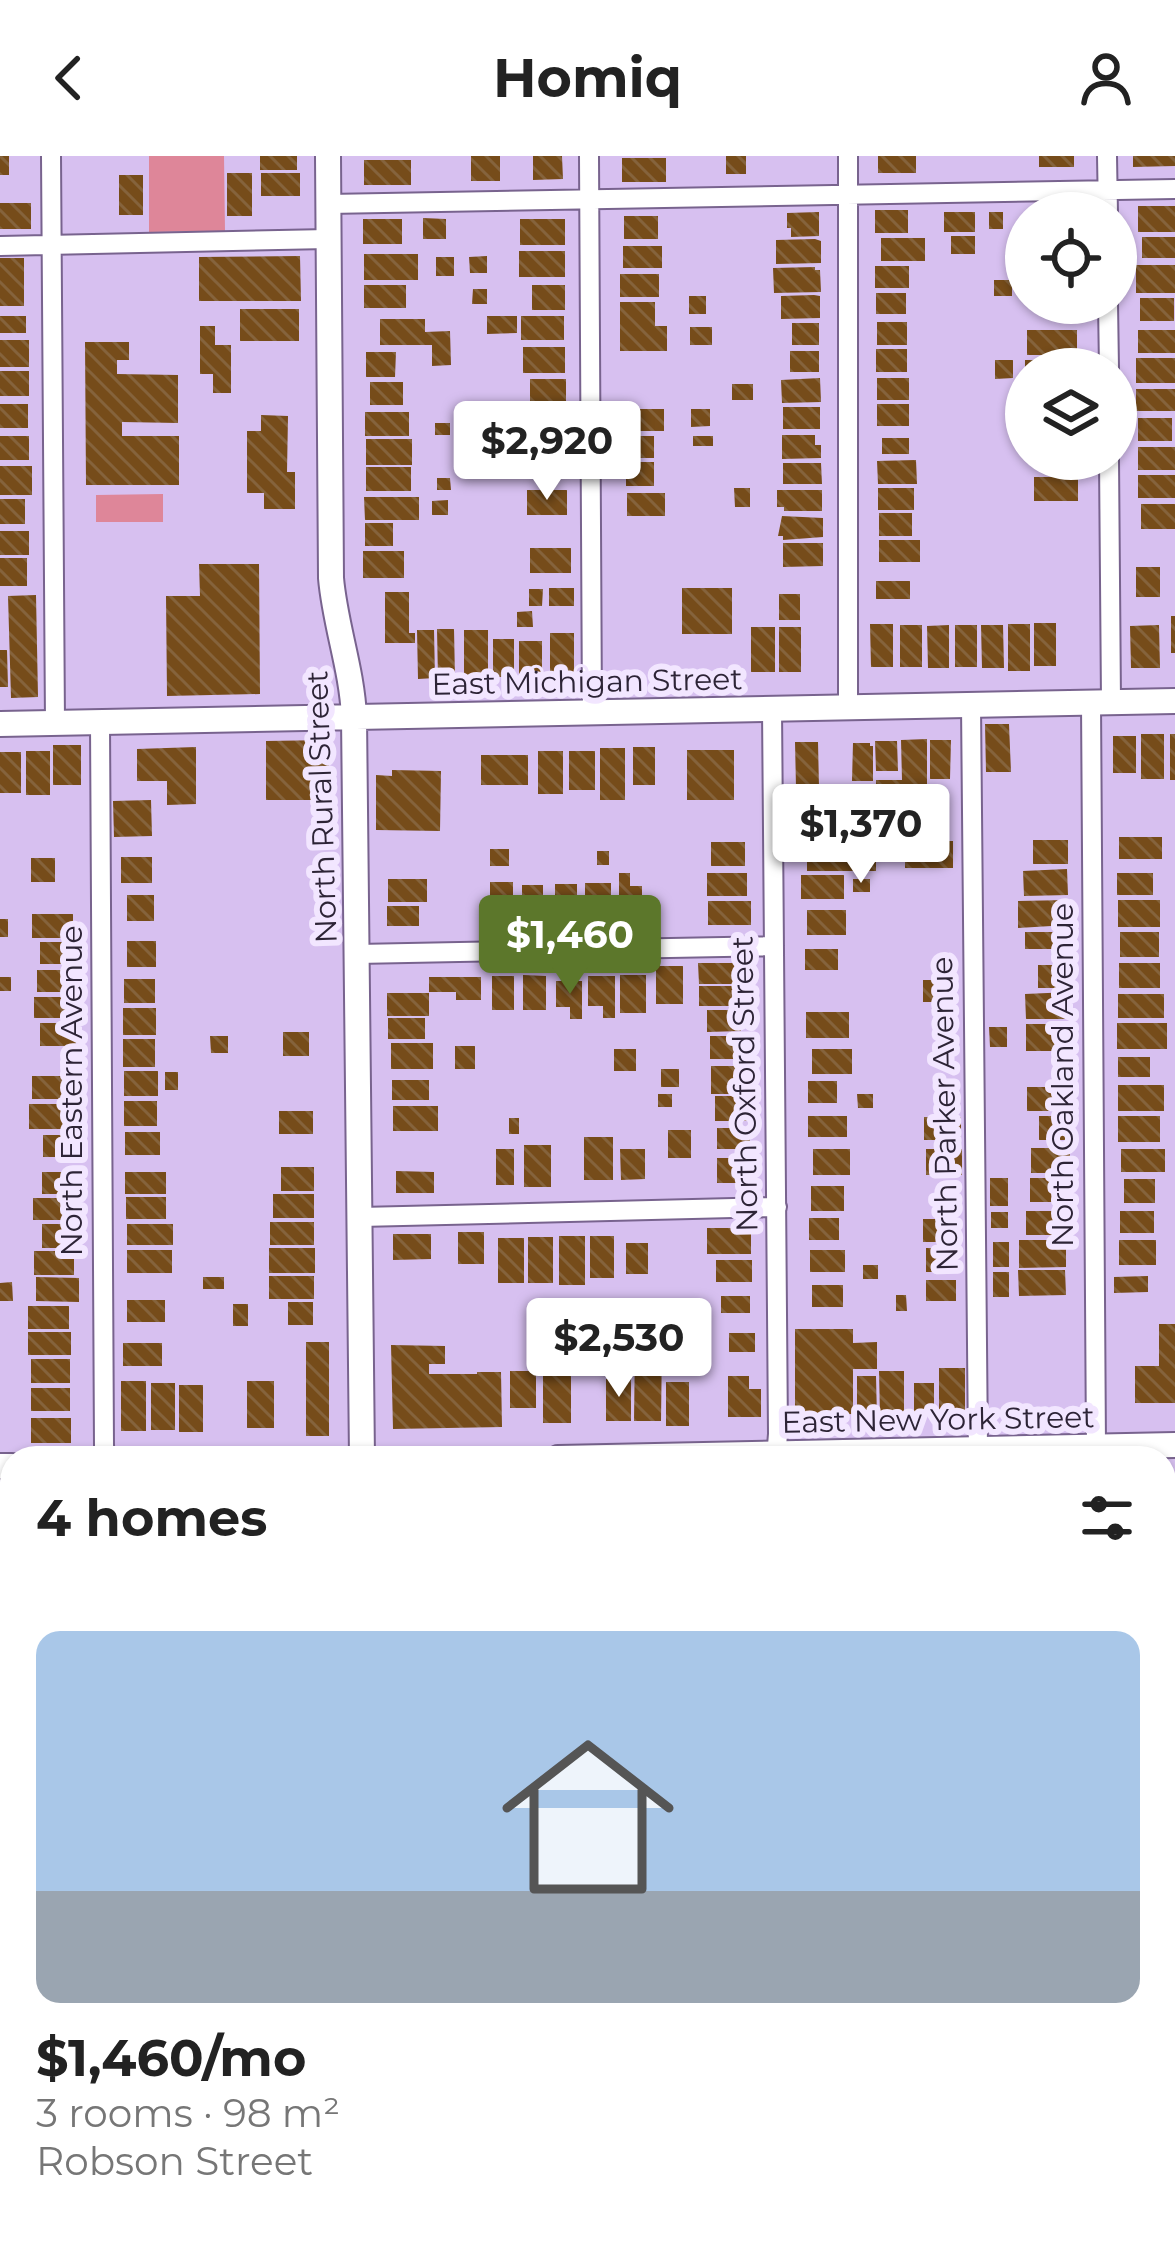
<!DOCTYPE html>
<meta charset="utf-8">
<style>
:root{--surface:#fff;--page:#f2f2f2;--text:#222;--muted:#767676;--line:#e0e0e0;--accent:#5c772b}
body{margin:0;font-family:Montserrat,sans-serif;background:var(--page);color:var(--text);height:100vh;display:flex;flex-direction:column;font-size:45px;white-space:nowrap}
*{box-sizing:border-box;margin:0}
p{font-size:39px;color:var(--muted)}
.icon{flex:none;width:66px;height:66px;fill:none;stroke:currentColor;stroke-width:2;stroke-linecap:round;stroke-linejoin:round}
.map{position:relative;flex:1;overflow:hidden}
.drawer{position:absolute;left:0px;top:1290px;width:1176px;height:807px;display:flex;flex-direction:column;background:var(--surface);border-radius:36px 36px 0 0;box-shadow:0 3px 9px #0004}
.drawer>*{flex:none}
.tools{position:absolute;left:1005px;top:36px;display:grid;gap:24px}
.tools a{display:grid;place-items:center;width:132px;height:132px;border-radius:50%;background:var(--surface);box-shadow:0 3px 9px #0004;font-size:60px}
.price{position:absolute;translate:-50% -102px;padding:0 27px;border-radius:12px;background:#fff;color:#222;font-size:39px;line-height:78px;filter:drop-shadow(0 3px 6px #0008)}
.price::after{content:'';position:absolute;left:50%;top:72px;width:36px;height:27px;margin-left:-18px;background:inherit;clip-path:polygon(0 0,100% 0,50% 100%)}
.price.current{background:var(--accent);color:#fff}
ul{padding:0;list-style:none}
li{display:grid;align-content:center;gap:24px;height:636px;padding:0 36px}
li+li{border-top:3px solid var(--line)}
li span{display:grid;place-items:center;height:372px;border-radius:24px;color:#555}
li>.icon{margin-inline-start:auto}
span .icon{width:216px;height:216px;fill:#fffc;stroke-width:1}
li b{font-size:51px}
h2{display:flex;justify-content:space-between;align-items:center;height:144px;padding:0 36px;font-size:51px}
header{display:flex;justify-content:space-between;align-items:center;height:156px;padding:0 36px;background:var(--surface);font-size:54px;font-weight:700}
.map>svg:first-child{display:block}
.built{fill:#cdb3ea}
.park{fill:#de8699}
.building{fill:url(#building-back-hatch)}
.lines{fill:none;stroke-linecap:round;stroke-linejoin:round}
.street-casing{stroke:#78638e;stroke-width:22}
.secondary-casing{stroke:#78638e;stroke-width:28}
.street{stroke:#fff;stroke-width:18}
.secondary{stroke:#fff;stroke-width:24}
.labels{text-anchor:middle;stroke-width:12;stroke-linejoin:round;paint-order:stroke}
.street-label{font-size:30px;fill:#2d2436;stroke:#f2e6ff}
</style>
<header><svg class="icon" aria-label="back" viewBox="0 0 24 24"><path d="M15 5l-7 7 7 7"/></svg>Homiq<svg class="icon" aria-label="person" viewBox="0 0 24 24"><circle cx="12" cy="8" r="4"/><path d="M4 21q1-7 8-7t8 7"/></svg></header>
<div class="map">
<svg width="1175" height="2095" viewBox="0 0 1175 2095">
<defs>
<pattern id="building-back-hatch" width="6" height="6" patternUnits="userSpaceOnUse" patternTransform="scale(3)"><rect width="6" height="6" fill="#764c1a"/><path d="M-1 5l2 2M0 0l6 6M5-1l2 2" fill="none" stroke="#85633c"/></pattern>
</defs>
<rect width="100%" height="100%" fill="#d7c0f0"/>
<path class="built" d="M948,2085H1070V2095H835Z"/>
<path class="park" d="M149,0H224L225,75L149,76Z
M163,338V366H96V339Z
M635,2085H756V2095H635Z"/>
<path class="building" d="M0,0H9V19H0Z
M260,0H297V14H260Z
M471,0H500V25H471Z
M533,0H562L563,23L533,24Z
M726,0H746V18H726Z
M878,0H916V17H878Z
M1039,0H1074V11H1039Z
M1133,0H1175V10L1133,11Z
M622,2H666V26H622Z
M364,4H411V29H364Z
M227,17H252V60H227Z
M261,17H300V40H261Z
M119,19H143V59H119Z
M0,47H31V73H0Z
M1138,50H1175V76H1138Z
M875,54H908V77H875Z
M819,56V80L791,81V72H787V57Z
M944,56H975V76H944Z
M989,56H1003V73H989Z
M624,60H658V83H624Z
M423,62L446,63V83H423Z
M363,63H402V88H363Z
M520,63H565V89H520Z
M951,80H975V98H951Z
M1142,81H1175V102H1142Z
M881,82H925V105H881Z
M815,83L821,85V107L776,108V84Z
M623,90H662V112H623Z
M519,95H565V121H519Z
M364,98H418V124H364Z
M300,100L301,145H199V101Z
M487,100V117H470L469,101Z
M436,101H454V120H436Z
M0,102H24V150H0Z
M1136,109H1175V137H1136Z
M875,110H909V132H875Z
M815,111V114H820L821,136L774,137L773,112Z
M620,118H659V141H620Z
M994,124H1012V140H994Z
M364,129H406V152H364Z
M532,129H565V154H532Z
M473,133H487V148H472Z
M876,137H906V158H876Z
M814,139L820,140V162L781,163V140Z
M689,140H706V158H689Z
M1140,142H1174V165H1140Z
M620,146H655V170H667V195H620Z
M240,153H299V185H240Z
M0,160H26V177H0Z
M487,160H517V177L487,178Z
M521,160H564V184H521Z
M380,163H425V176L450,175L451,209L432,210V189H380Z
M877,166H907V189H877Z
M792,167H819V189H792Z
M200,170H215V189H231V237H213V218H200Z
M690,171H712V189H690Z
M1027,174H1077V199H1027Z
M1138,174H1175V197H1138Z
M0,184H29V211H0Z
M85,186H129V204H117V218L178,219V267L122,266V280H179V329H86Z
M523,191H565V217H523Z
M876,193H907V216H876Z
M790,195H819V216H790Z
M366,196H396L395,221H366Z
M1136,202H1175V227H1136Z
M995,204H1013V222L995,223Z
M1025,204H1076V213H1025Z
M0,215H29V240H0Z
M820,222L821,246L782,247L781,224Z
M877,222H909V244H877Z
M530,223H566V247H530Z
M370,226H403V249H370Z
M732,228H753V244H732Z
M1136,233H1175V255H1136Z
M0,248H28V272H0Z
M877,248H909V270H877Z
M783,251H820V273H783Z
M533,253H565V300H533Z
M626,253H664V275H626Z
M691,253H710V270L691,271Z
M365,256H409V280H365Z
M472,256H491V277H472Z
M261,259L288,260L287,316H295V353H264V337H247V275H261Z
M1138,262H1172V285H1138Z
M435,267H450V279H435Z
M782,279H815V289H821V302L782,303Z
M0,280H29V304H0Z
M621,280H654V302H621Z
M693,280H713V290H693Z
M882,282H909V298H882Z
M366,283H412V309H366Z
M1138,291H1175V314H1138Z
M1037,303H1077V314H1037Z
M916,304L917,328H878L877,305Z
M626,306H654V330H626Z
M783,307H821L822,328H783Z
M0,310H32V339H0Z
M366,311H411V335H366Z
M1138,319H1175V342H1138Z
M1034,321H1078V345H1034Z
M437,322H450L451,334H437Z
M734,332H750V351H735Z
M878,332H914V354H878Z
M527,334H567V359H527Z
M777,334H822V355H784V351H777Z
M627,337H665V360H627Z
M364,341H419V364H365Z
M0,343H25V368H0Z
M448,344V359H432V345Z
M1141,348H1175V373H1141Z
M879,357H912V380H879Z
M782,360L823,362V381L783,384V380H778Z
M365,367H393V390H365Z
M0,375H29V399H0Z
M879,384H920V406H879Z
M783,387H823V410L783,411Z
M530,392H571V417H530Z
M363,395H404V422H363Z
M0,402H27V430H0Z
M199,408H259L260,538L167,540L166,440H200Z
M1136,411H1160V441H1136Z
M876,425H910V443H876Z
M549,432H574V450H549Z
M682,432H732V478H682Z
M529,433H543L542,450H529Z
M385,436H409V477H415V487H385Z
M779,438H800V464H779Z
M36,439L38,541L11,542L8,440Z
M532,455L533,471H517V456Z
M1171,460H1175V497H1171Z
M1034,467H1056V510H1034Z
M870,468H893V511H871Z
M1008,468H1030V515H1008Z
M900,469H922V511H900Z
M949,469V512H928L927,470Z
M955,469H977V511H955Z
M981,469H1003L1004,512H982Z
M1159,469L1160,512H1131L1130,470Z
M751,471H775V516H751Z
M779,471H801V516H779Z
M437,473H454L455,522L438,523Z
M417,474H434L435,522L418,523Z
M464,474H488V522H464Z
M550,477H574V520H550Z
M493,483H514V521H493Z
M519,485H542V520H519Z
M0,494H7L8,531H0Z
M985,568H1009L1011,616H986Z
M1141,578H1164V623H1141Z
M1170,578H1175V624H1170Z
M1113,580H1136V617H1113Z
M927,583V628H901V653H876V624H902L901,584Z
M329,584V644H266V585Z
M930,584H951L950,623H930Z
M875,585H897L898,615H876Z
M795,586H818L819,631H796Z
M853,587H870V590H873V625H852Z
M53,589H81V629H53Z
M196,591V648L167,649V625H137V593Z
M633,591H655V629H633Z
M600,592H625V644H600Z
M687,594H734V644H687Z
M26,595H50V639H26Z
M538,595H563V638H538Z
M569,595H595V634H569Z
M0,596H21V637H0Z
M481,599H528V629H481Z
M392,614L441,615L440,675L376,674V619L392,620Z
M151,644L152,680L114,681L113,645Z
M873,649L874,668H863L862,650Z
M801,651H819V668H801Z
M1119,681H1162V703H1119Z
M1033,684H1068V708H1033Z
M905,685H953V712H905Z
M711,686H745V710H711Z
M807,688H840V698H855V692H876V715H807Z
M490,693H509V710H490Z
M597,695H609V709H597Z
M121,701H152V727H121Z
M31,702H55V726H31Z
M1067,713L1068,739L1024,740L1023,715Z
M619,717H630V730H642V762H619Z
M707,717H747V740H707Z
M1117,717H1153V739H1117Z
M801,719H844V743H801Z
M388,723H427V746H388Z
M853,723H870V736H853Z
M490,726H513V761H490Z
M585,727H611V763H585Z
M555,728H577V754H555Z
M522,729H543V766H522Z
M127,739H154V765H127Z
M1068,744V769L1018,772V745Z
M1118,744H1160V771H1118Z
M708,745H751V769H708Z
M387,750H419V770H387Z
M807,754H846V779H807Z
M32,758H73V782H32Z
M0,763H8V781H0Z
M1025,776H1065V793H1025Z
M1120,776H1159V801H1120Z
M127,785H156V811H127Z
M40,786H74V808H40Z
M805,793H838V814H805Z
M698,807H741L742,828H699Z
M1119,807H1160V832H1119Z
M1038,809H1069V832H1038Z
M656,810H683V848H656Z
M37,814H75V836H37Z
M523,819L546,820V854H523Z
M620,819H646V857H620Z
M492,820H514V854H492Z
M588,820H615V862H603V850H588Z
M0,821H11V835H0Z
M429,821H481V844H456V836H429Z
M124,823H155V847H124Z
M923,824H952V846H923Z
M556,825H582V863H570V851H556Z
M699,830H741V850H699Z
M1070,836V863H1026L1025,838Z
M387,837H429V860H387Z
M1118,838H1164V862H1118Z
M34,841H76V862H34Z
M123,852H156V879H123Z
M707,854H741V875L707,876Z
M806,856H849V882H806Z
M388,862H425V883H388Z
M40,867H76V890H40Z
M1117,867H1167V893H1117Z
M1026,868H1070V895H1026Z
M989,871H1007V891H990Z
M283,876H309V900H283Z
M210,880H228V897H211Z
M710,880H749V903H710Z
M123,883H155V911H123Z
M391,887H433V913H391Z
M455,890H475V913H455Z
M614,893H636V915H614Z
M812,893H852V918H812Z
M1118,901H1150V921H1118Z
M711,910H749V938H711Z
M661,913H679V931H661Z
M124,915H158V940H124Z
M165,916H178V934H165Z
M32,920H75V943H32Z
M392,924H429V944H392Z
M808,925H837V947H808Z
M1118,929H1164V955H1118Z
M1027,931H1070V955H1027Z
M658,938H672V951H658Z
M857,938H873V952H858Z
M715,940H748V965H715Z
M124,945H157V970H124Z
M29,948H75V973H29Z
M393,950H438V975H393Z
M279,955H313V978H279Z
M808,960H847V981H808Z
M1039,960H1070V984H1039Z
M1118,960H1160V986H1118Z
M924,961H961V984H924Z
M509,962H519V978H509Z
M717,972H750V993H717Z
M668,974H691V1002H668Z
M125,976H160V999H125Z
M43,979H77V1001H43Z
M584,981H613V1024H584Z
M524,989H551V1031H524Z
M1031,992H1070V1017H1031Z
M496,993H514V1029H496Z
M620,993H645V1023L621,1024Z
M813,993H850V1019H813Z
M926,993H962V1019H926Z
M1121,993H1165V1016H1121Z
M717,1002H746V1027H717Z
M281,1011H314V1035H281Z
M396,1015L434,1016V1037H396Z
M42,1016H75V1038H42Z
M125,1016H166V1038H125Z
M990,1022H1008V1050H990Z
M1030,1022H1071V1046H1030Z
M1124,1023H1155V1047H1124Z
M811,1030H844V1055H811Z
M273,1038H314V1062H273Z
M126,1041H166V1063H126Z
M33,1042H76V1064H33Z
M1026,1055H1071V1079H1026Z
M1120,1055H1154V1077H1120Z
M991,1056H1008V1072H991Z
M809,1062H839V1084H809Z
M923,1063H952V1086H923Z
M270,1066H314V1089H270Z
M42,1068H78V1092H42Z
M127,1068H173V1089H127Z
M707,1072H751V1098H707Z
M458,1076H484V1108H458Z
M393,1078H431V1103L393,1104Z
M559,1080H585V1129H559Z
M590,1080H614V1122H590Z
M528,1081H553V1127H528Z
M498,1082H524V1127H498Z
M1019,1084H1066V1111L1019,1112Z
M1119,1084H1156V1109H1119Z
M993,1086H1009V1111H993Z
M626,1087H648V1118H626Z
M269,1092H315V1117H269Z
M926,1092H954V1116H926Z
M127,1094H172V1117H127Z
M810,1094H845V1116H810Z
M34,1095H74V1119H34Z
M716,1104H752V1126H716Z
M863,1109H878V1123H863Z
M1018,1114H1065L1066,1139L1019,1140Z
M993,1116H1009V1141H993Z
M269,1120H314V1143H269Z
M1148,1120V1136L1114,1137V1121Z
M36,1121L79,1122V1146L36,1145Z
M203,1121H224V1133H203Z
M926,1124H956V1145H926Z
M12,1126L13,1145H0V1127Z
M812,1129H843V1151H812Z
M896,1139H906L907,1155H896Z
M721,1140H750V1157H721Z
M127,1144H165V1166H127Z
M288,1146H313V1169H288Z
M233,1148H248V1170H233Z
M28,1150H69V1173H28Z
M1159,1168H1175V1247H1135V1210H1159Z
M795,1173H853V1187L877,1186V1213H853V1258L795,1259Z
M28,1176H71V1199H28Z
M729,1177H755V1196H729Z
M549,1184H564V1199H549Z
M306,1186H329V1280H306Z
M123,1187H162V1210H123Z
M635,1187H662L661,1265H634Z
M391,1189L445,1190V1208H429V1218H477V1216H501L502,1271L393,1273Z
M31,1203H70V1227H31Z
M939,1212H965V1260H939Z
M510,1215H536V1252H510Z
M879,1215H904V1260H880Z
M543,1220H571V1267H543Z
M728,1220H749V1233H761V1261H728Z
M857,1220H876L877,1262H857Z
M606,1223H631V1265H606Z
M121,1225H146V1275H121Z
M247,1225H274V1272H247Z
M666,1226H689V1270H666Z
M151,1227H175V1274H151Z
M914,1227H934V1259H914Z
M179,1229H203V1276H179Z
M31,1232H70V1255H31Z
M31,1262H71V1287H31Z
M1164,1327H1175V1360H1164Z
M0,1451H12V1469H0Z
M1164,1521H1173V1545H1164Z
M0,1523H11V1542H0Z
M1164,1584H1171V1607H1164Z
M1164,1642H1170L1171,1664H1164Z
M0,1680H12V1700H0Z
M1164,1705H1169V1731H1164Z
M1164,1805H1170V1833H1164Z
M1164,1844H1169V1871H1164Z
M1164,1882H1170V1910H1164Z
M1164,1922H1171V1945H1164Z
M3,1923H12V1938H3Z
M287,2085H339V2095H287Z
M411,2085H578V2095H411Z"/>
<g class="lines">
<g class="street-casing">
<path id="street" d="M51,0L55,567
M589,0L592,556
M848,0V552
M1107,0L1108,57
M328,48L1175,33
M0,90L328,83
M1108,147L1109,213
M1109,303L1111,546
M1091,547L1096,1291
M971,549L978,1294
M772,553L778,1278L776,1302
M100,567L104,1290L106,1302
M357,798L774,790
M360,1061L777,1051
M118,2085V2095
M779,2085V2095
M1083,2085V2095"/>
</g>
<g class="secondary-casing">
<path id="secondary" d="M328,0L331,422C335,469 352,513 354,561L362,1302
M0,568L1175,545
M558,1302L1175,1289
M0,1310H12
M365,2085V2095"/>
</g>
<use href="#street" class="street"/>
<use href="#secondary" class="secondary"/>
</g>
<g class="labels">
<g class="street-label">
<text transform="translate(587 526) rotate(-1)" y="10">East Michigan Street</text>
<text transform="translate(322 651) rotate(-92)" y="10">North Rural Street</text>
<text transform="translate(1063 919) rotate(-90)" y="10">North Oakland Avenue</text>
<text transform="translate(745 928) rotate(-91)" y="10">North Oxford Street</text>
<text transform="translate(72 935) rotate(-90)" y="10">North Eastern Avenue</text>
<text transform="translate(945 958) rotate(-91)" y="10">North Parker Avenue</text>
<text transform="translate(938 1264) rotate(-1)" y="10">East New York Street</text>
</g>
</g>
</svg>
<div class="tools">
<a><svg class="icon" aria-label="locate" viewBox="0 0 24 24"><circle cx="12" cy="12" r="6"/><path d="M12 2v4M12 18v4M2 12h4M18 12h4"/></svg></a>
<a><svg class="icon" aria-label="layers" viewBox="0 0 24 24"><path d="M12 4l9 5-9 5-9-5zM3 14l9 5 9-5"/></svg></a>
</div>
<b class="price" style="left:547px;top:347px">$2,920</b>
<b class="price" style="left:861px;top:730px">$1,370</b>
<b class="price current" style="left:570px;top:841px">$1,460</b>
<b class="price" style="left:619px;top:1244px">$2,530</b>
<section class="drawer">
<h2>4 homes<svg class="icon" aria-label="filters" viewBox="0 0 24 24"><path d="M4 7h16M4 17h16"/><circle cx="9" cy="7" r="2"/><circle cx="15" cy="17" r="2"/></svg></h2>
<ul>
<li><span style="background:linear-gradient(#a9c7e8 70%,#9aa5b1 0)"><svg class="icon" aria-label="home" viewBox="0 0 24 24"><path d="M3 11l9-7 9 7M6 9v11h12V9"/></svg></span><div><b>$1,460/mo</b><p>3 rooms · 98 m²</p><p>Robson Street</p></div></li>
</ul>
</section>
</div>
